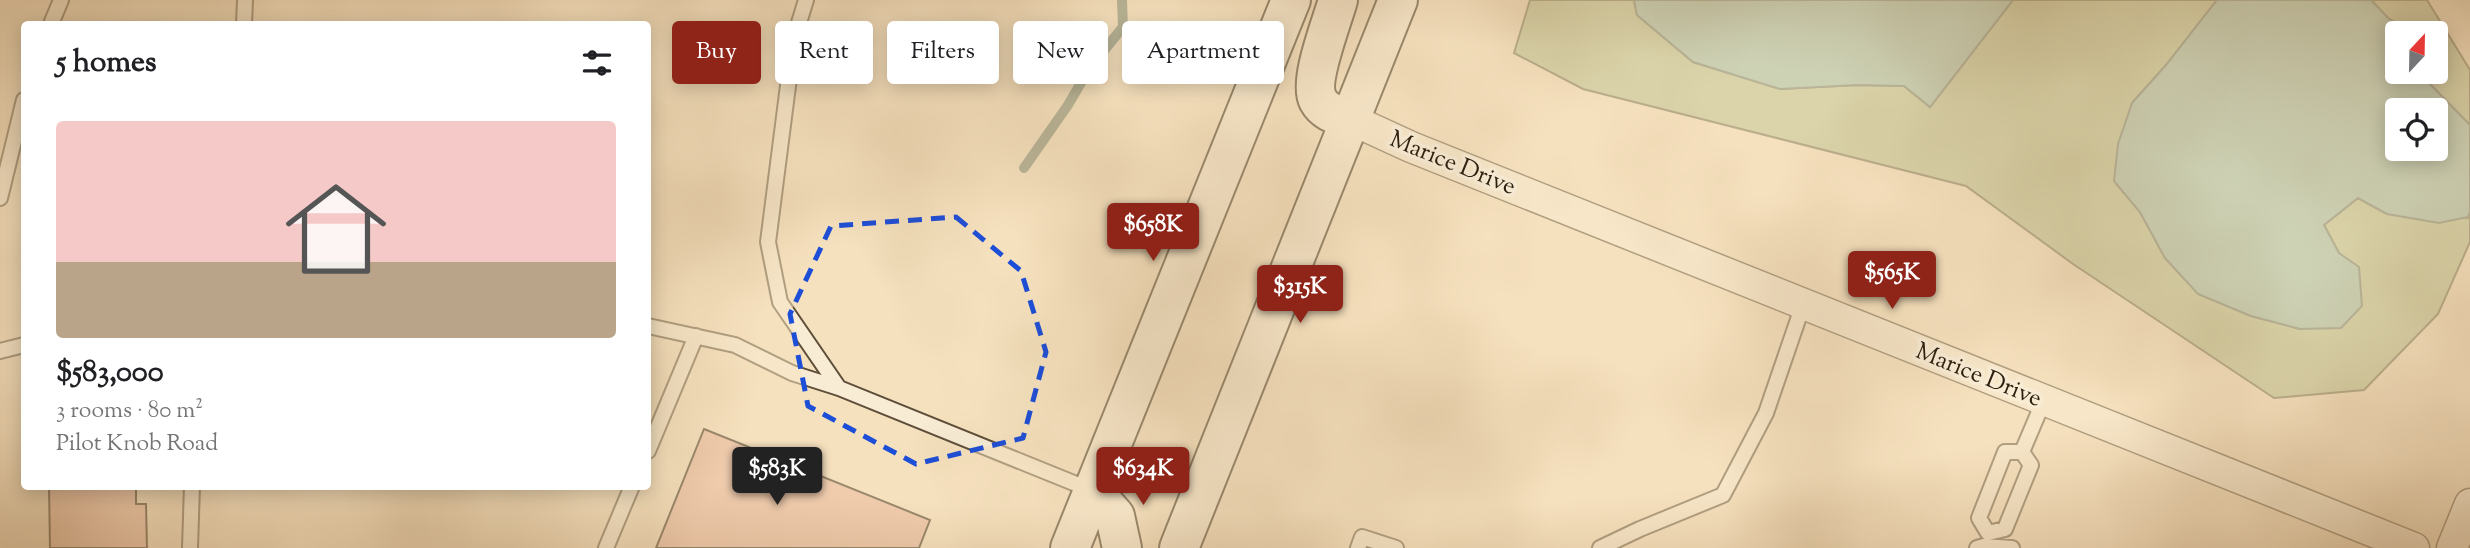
<!DOCTYPE html>
<meta charset="utf-8">
<style>
:root{--surface:#fff;--page:#f2f2f2;--text:#202124;--muted:#757577;--line:#e0e0e0;--accent:#8f2418}
body{margin:0;font-family:"Sorts Mill Goudy",serif;background:var(--page);color:var(--text);height:100vh;display:flex;flex-direction:column;font-size:26px;white-space:nowrap}
*{box-sizing:border-box;margin:0}
p{font-size:23px;color:var(--muted)}
.icon{flex:none;width:38px;height:38px;fill:none;stroke:currentColor;stroke-width:2;stroke-linecap:round;stroke-linejoin:round}
.map{position:relative;flex:1;overflow:hidden}
.drawer{position:absolute;left:21px;top:21px;width:630px;height:469px;display:flex;flex-direction:column;background:var(--surface);border-radius:7px;box-shadow:0 4px 18px #0003}
.drawer>*{flex:none}
.top-card{position:absolute;left:672px;top:21px;width:665px;height:63px;display:flex;gap:14px}
.needle{width:46px;rotate:22deg}
.tools{position:absolute;left:2385px;top:21px;display:grid;gap:14px}
.tools a{display:grid;place-items:center;width:63px;height:63px;border-radius:7px;background:var(--surface);box-shadow:0 4px 18px #0003;font-size:35px}
.price{position:absolute;translate:-50% -60px;padding:0 16px;border-radius:7px;background:var(--accent);color:#fff;font-size:23px;line-height:46px;filter:drop-shadow(0 2px 4px #0008)}
.price::after{content:'';position:absolute;left:50%;top:42px;width:21px;height:16px;margin-left:-10px;background:inherit;clip-path:polygon(0 0,100% 0,50% 100%)}
.price.current{background:#222;color:#fff}
ul{padding:0;list-style:none}
li{display:grid;align-content:center;gap:14px;height:371px;padding:0 35px}
li+li{border-top:2px solid var(--line)}
li span{display:grid;place-items:center;height:217px;border-radius:7px;color:#555}
li>.icon{margin-inline-start:auto}
span .icon{width:126px;height:126px;fill:#fffc;stroke-width:1}
li b{font-size:30px}
h2{display:flex;justify-content:space-between;align-items:center;height:84px;padding:0 35px;font-size:30px}
.chip{padding:0 24px;border-radius:7px;background:var(--surface);box-shadow:0 4px 18px #0003;font-size:24px;line-height:63px}
.chip.current{background:var(--accent);color:#fff}
.map>svg:first-child{display:block}
.green{fill:#bac393;stroke:#737050;stroke-width:2}
.water{fill:#9dbeac;stroke:#707e6c;stroke-width:2;fill-rule:evenodd}
.lines{fill:none;stroke-linecap:round;stroke-linejoin:round}
.stream{stroke:#707e6c;stroke-width:10}
.building{fill:#e9b299;stroke:#2c1d0d;stroke-width:2}
.service-casing{stroke:#5e4e39;stroke-width:18}
.minor-casing{stroke:#5e4e39;stroke-width:33}
.secondary-casing{stroke:#2c1d0d;stroke-width:42}
.service{stroke:#f8ecd5;stroke-width:14}
.minor{stroke:#f8ecd5;stroke-width:30}
.secondary{stroke:#f8ecd5;stroke-width:38}
.marked{fill:none;stroke:#1d4ed8;stroke-width:5;stroke-dasharray:14 9;stroke-linejoin:round}
.labels{text-anchor:middle;stroke-width:7;stroke-linejoin:round;paint-order:stroke}
.street-label{font-size:24px;fill:#2c1d0d;stroke:#f8ecd5}
</style>
<div class="map">
<svg width="2470" height="548" viewBox="0 0 2470 548">
<rect width="100%" height="100%" fill="#f5e1be"/>
<filter id="stains"><feTurbulence type="fractalNoise" baseFrequency=".00286" numOctaves="4"/><feColorMatrix values="0 0 0 0 .2 0 0 0 0 .09 0 0 0 0 .02 0 0 0 .5 -.17"/></filter>
<radialGradient id="worn" r=".72"><stop offset=".6" stop-color="#630" stop-opacity="0"/><stop offset="1" stop-color="#630" stop-opacity=".3"/></radialGradient>
<path class="green" d="M1530,0H1634L1637,15L1693,62L1780,89L1857,85L1904,86L1930,107L2013,0H2217L2166,65L2132,103L2114,181L2140,212L2165,258L2198,294L2251,316L2300,329L2339,253L2324,225L2358,198L2387,214L2468,218L2470,211V242L2438,314L2364,390L2274,398L2073,264L1966,186L1583,89L1514,53Z
M2371,0H2427L2470,70V125L2422,76L2421,72H2436V33H2411L2388,18Z"/>
<path class="water" d="M1634,0H2013L1930,107L1904,86L1857,85L1780,89L1693,62L1637,15Z
M2217,0H2371L2388,18L2411,33H2398V72H2421L2422,76L2470,125V211L2468,217L2439,223L2387,214L2358,198L2324,225L2339,253L2359,267L2362,306L2341,328L2300,329L2251,316L2198,294L2165,258L2140,212L2114,181L2118,144L2132,103L2166,65ZM2398,110H2436V149H2398Z"/>
<g class="lines">
<path class="stream" d="M1024,168L1068,105L1089,69L1123,27L1122,0"/>
</g>
<path class="building" d="M704,429L930,520L919,548H656Z
M49,486H136V504H146L147,548H50Z"/>
<g class="lines">
<g class="service-casing">
<path id="service" d="M806,0L794,39L768,242L780,302L839,388
M51,24L61,0
M244,24L245,0
M0,198L24,100
M648,326L735,345L792,373L839,388L1091,490
M0,351L24,345
M648,451L696,336
M2022,452L2044,400
M1988,533L1979,518L2005,452H2022
M1988,533L2005,529L2031,465L2022,452
M190,548L192,486
M606,548L632,486
M1358,548L1362,537L1396,548
M1600,548L1640,529L1723,495L1766,413L1804,302
M1977,548L1984,546L2012,548"/>
</g>
<g class="minor-casing">
<path id="minor" d="M1350,119L1411,147L2414,548
M2452,548L2470,504"/>
</g>
<g class="secondary-casing">
<path id="secondary" d="M1338,0C1332,22 1308,81 1318,100C1325,113 1338,115 1350,119
M1093,491L1115,516L1122,548
M1070,548L1291,0
M1179,548L1398,0"/>
</g>
<use href="#service" class="service"/>
<use href="#minor" class="minor"/>
<use href="#secondary" class="secondary"/>
</g>
<path d="M0 0H2470V548H0ZM956,217L1021,271L1046,352L1023,438L916,464L808,406L790,314L831,226Z" fill="#f5e1be" fill-opacity=".55" fill-rule="evenodd"/>
<path class="marked" d="M956,217L1021,271L1046,352L1023,438L916,464L808,406L790,314L831,226Z"/>
<g class="labels">
<g class="street-label">
<text transform="translate(1453 162) rotate(22)" y="8">Marice Drive</text>
<text transform="translate(1979 374) rotate(22)" y="8">Marice Drive</text>
</g>
</g>
<rect width="100%" height="100%" filter="url(#stains)"/>
<rect width="100%" height="100%" fill="url(#worn)"/>
</svg>
<div class="tools">
<a><svg class="needle" viewBox="-14 -14 28 28"><path d="M0-13l5 13h-10z" fill="#e53935"/><path d="M0 13l5-13h-10z" fill="#757577"/></svg></a>
<a><svg class="icon" aria-label="locate" viewBox="0 0 24 24"><circle cx="12" cy="12" r="6"/><path d="M12 2v4M12 18v4M2 12h4M18 12h4"/></svg></a>
</div>
<b class="price" style="left:1153px;top:263px">$658K</b>
<b class="price" style="left:1892px;top:311px">$565K</b>
<b class="price" style="left:1300px;top:325px">$315K</b>
<b class="price current" style="left:777px;top:507px">$583K</b>
<b class="price" style="left:1143px;top:507px">$634K</b>
<div class="top-card">
<a class="chip current">Buy</a>
<a class="chip">Rent</a>
<a class="chip">Filters</a>
<a class="chip">New</a>
<a class="chip">Apartment</a>
</div>
<section class="drawer">
<h2>5 homes<svg class="icon" aria-label="filters" viewBox="0 0 24 24"><path d="M4 7h16M4 17h16"/><circle cx="9" cy="7" r="2"/><circle cx="15" cy="17" r="2"/></svg></h2>
<ul>
<li><span style="background:linear-gradient(#f6c9c9 65%,#b9a48a 0)"><svg class="icon" aria-label="home" viewBox="0 0 24 24"><path d="M3 11l9-7 9 7M6 9v11h12V9"/></svg></span><div><b>$583,000</b><p>3 rooms · 80 m²</p><p>Pilot Knob Road</p></div></li>
</ul>
</section>
</div>
